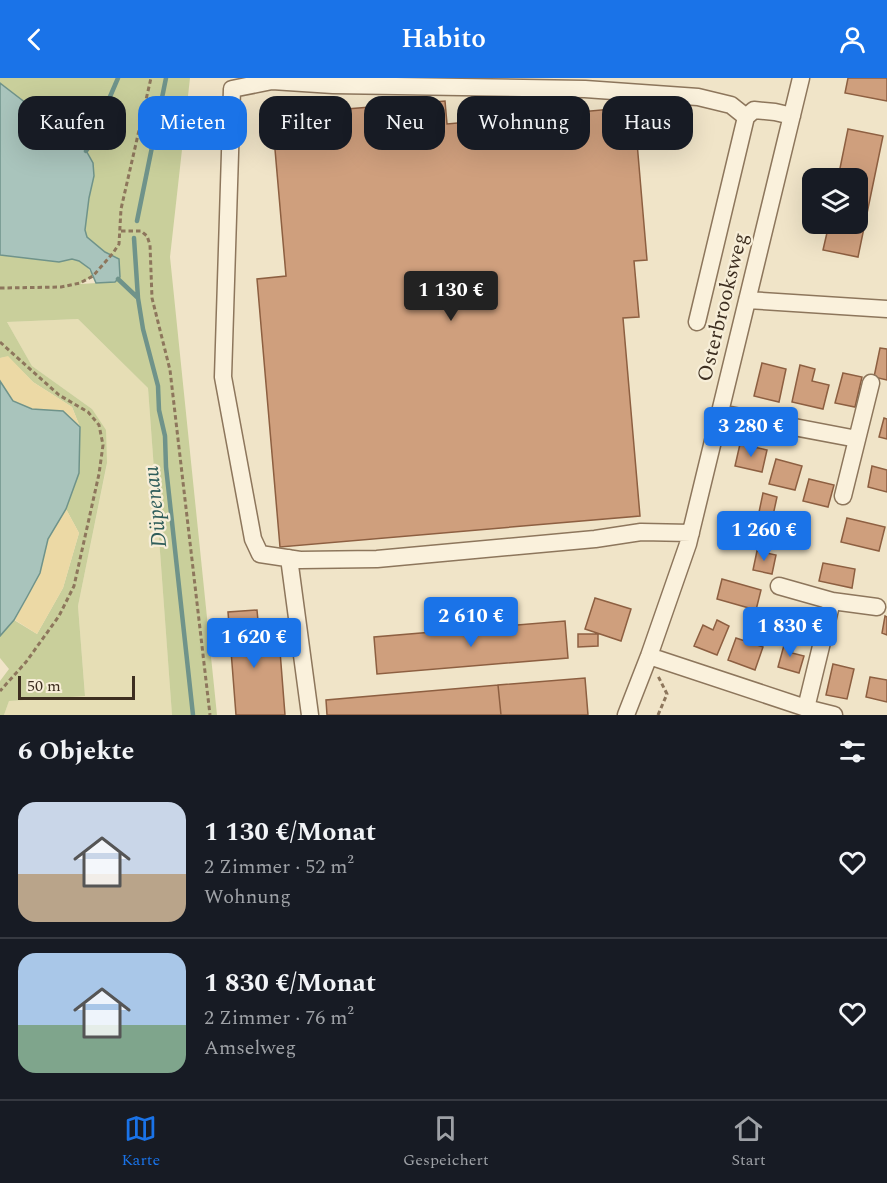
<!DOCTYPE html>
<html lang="de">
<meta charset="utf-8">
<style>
:root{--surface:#171b24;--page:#242831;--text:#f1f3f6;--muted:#9ea1a6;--line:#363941;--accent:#1a73e8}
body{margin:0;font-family:Spectral,serif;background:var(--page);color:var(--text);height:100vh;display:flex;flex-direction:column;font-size:22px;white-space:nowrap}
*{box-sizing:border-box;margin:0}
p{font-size:20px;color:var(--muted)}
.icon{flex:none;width:33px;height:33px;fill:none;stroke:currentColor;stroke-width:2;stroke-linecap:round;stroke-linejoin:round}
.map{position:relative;height:637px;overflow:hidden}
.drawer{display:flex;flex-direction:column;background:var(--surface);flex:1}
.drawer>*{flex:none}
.top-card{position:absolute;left:18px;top:18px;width:852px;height:54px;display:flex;gap:12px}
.controls{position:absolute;left:802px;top:90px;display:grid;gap:12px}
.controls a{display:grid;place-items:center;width:66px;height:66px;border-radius:12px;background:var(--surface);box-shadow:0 6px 24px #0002;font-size:30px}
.scale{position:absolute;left:18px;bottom:15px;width:117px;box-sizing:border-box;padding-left:6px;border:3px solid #3d2e20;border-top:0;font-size:16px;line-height:21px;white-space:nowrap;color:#3d2e20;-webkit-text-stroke:4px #f7eed8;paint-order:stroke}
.price{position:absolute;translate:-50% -51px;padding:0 14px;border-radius:6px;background:var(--accent);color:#fff;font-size:20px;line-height:39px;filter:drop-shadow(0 2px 3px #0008)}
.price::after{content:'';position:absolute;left:50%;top:36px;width:18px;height:14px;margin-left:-9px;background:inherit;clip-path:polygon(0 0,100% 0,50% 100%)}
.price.active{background:#222;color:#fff}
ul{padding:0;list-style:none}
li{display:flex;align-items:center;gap:18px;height:150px;padding:0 18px}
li+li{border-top:2px solid var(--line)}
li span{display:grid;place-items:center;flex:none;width:168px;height:120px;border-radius:18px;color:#555}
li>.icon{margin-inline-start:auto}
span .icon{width:72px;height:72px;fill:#fffc;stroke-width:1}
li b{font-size:26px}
h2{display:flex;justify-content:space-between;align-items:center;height:72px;padding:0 18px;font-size:26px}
.tag{padding:0 21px;border-radius:18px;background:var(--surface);box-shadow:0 6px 24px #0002;font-size:21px;line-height:54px}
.tag.active{background:var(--accent);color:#fff}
header{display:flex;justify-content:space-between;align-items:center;height:78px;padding:0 18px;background:var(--accent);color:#fff;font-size:27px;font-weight:600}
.menu{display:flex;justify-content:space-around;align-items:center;height:84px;border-top:2px solid var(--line);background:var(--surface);font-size:16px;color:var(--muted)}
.menu a{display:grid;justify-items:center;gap:3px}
.menu .active{color:var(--accent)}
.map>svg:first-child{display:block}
.farmland{fill:#e6deb5}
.green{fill:#c9cf9b}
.sand{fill:#ecd9a5}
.water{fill:#a9c4bc;stroke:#6f938a;stroke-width:1.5}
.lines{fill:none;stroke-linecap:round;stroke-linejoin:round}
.stream{stroke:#6f938a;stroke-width:4.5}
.building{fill:#cf9f7d;stroke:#8d5f41;stroke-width:1.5}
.minor-casing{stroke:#8d765c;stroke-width:19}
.path{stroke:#8d765c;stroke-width:3;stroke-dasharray:4.5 3;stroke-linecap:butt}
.minor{stroke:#faf1dc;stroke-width:16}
.labels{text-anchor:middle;stroke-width:4.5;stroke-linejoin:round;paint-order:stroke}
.street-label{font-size:21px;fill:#3d2e20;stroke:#f7eed8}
.water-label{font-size:22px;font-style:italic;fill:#2f5d5a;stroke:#f7eed8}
</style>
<header><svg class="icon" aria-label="back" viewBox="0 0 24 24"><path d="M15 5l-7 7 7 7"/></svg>Habito<svg class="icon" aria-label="person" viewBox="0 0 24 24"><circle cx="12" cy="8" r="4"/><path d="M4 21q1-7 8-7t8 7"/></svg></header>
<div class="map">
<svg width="887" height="637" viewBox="0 0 887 637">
<rect width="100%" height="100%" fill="#f0e4c8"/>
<path class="farmland" d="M78,241L148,310L172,637H4L9,623L85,617L78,528L107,386L92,331L32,288L7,244Z"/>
<path class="green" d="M0,0H190L170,179L217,637H172L148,310L78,241L7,244L32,288L92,331L106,352L107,385L78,528L85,618L9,623L4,637H0V603L9,591L0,580V558L14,542L37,556L63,510L79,455L66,431L79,395L80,349L72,329L33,304L8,279L0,280V177L59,184L72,181L79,183L88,190L93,198L80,206L114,204L118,181L105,174L87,159L85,152L89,120L94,98L93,85L84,69L59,46L35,32L0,5Z"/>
<path class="sand" d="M8,278L33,304L72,329L80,349L63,333L31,331L13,323L0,303V280Z
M66,431L79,455L63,510L37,556L15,542L40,495L48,461Z"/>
<path class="water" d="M0,5L35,32L69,53L84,69L93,85L94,98L89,120L85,152L87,159L105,174L119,181L120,199L115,204L96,205L90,191L79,183L72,181L59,184L0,177Z
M0,303L13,323L32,331L63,333L80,349L79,395L66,431L48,461L40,495L27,519L14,542L0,558Z"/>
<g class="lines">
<path class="stream" d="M86,73L98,55L106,28L118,0
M137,143L166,0
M134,160L138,220
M118,201L138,220L143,251L158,308L159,332L165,358L166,389L193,637"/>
</g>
<path class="building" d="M848,0H887V23L845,15Z
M445,23L447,46L634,29L647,182L634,183L639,239L623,240L640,438L280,469L257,201L286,198L272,37Z
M848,51L883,58L858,179L823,172L829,146H858V100H838Z
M880,270L887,271V302L874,299Z
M762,285L786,291L779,324L754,318Z
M800,287L815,291L812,303L829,307L823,331L792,324Z
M843,295L862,299L855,329L835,325Z
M884,340L887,341V361L879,359Z
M740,366L767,372L762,394L735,388Z
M776,381L802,388L795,412L769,406Z
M872,388L887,392V414L868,409Z
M809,401L834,407L828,429L803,423Z
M763,415L777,419L772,442L758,439Z
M847,440L885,449L879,473L841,464Z
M757,473L776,477L772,496L753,492Z
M823,485L855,491L852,510L819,503Z
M722,501L761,512L756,532L717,521Z
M595,520L631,531L621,563L585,551Z
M257,532L261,575L280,573L285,637H236L228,534Z
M885,538L887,539V557L882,555Z
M717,542L729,548L717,577L694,568L703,547L713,552Z
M565,543L568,580L377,596L374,559Z
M578,556H598V568L578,569Z
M736,560L763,569L755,592L728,582Z
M786,560L796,563L792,575L804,578L799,595L778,589Z
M833,586L854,591L847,621L826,617Z
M870,599L887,602V624L866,619Z
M585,600L588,637H501L498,607Z
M498,607L501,637H327L326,622Z"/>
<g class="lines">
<g class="minor-casing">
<path id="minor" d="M747,222L887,231
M697,244L746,39L754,32L775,34L792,38
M720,335L857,361
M843,418L871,305
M691,455L641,454L595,461L377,481L300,482L260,476L253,461L223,299L232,11L272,3L333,7L585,11L698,19L731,27L746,39
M289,480L310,637
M779,508L832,523L877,529
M649,578L806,630L834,637
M806,630L832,523
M626,637L649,578L688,466L801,0"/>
</g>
<path class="path" d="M142,35L185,46L217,49
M121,153H141L147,158L150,167L152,220L170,292L210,637
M0,210L61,209L80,205L93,198L113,175L119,166L121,131L151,0
M0,264L59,317L88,334L99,347L103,367L99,396L74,508L59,538L26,584L0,613
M658,637L667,616L658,598"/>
<use href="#minor" class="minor"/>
</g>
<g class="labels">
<g class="street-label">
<text transform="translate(722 229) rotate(-76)" y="7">Osterbrooksweg</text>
</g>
<g class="water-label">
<text transform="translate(154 429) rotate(-96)" y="8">Düpenau</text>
</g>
</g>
</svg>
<div class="controls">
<a><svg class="icon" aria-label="layers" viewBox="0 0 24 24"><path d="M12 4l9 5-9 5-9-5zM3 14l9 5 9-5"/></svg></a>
</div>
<div class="scale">50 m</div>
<b class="price active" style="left:451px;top:244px">1 130 €</b>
<b class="price" style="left:751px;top:380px">3 280 €</b>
<b class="price" style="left:764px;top:484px">1 260 €</b>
<b class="price" style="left:471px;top:570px">2 610 €</b>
<b class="price" style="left:790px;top:580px">1 830 €</b>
<b class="price" style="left:254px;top:591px">1 620 €</b>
<div class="top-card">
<a class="tag">Kaufen</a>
<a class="tag active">Mieten</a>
<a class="tag">Filter</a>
<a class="tag">Neu</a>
<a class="tag">Wohnung</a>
<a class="tag">Haus</a>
</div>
</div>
<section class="drawer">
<h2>6 Objekte<svg class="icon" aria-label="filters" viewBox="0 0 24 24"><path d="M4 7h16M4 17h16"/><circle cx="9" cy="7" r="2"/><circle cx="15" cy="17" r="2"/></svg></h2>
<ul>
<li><span style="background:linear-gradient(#c9d6e8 60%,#b9a48a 0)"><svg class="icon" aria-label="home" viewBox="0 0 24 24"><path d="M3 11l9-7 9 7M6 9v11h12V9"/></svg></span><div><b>1 130 €/Monat</b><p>2 Zimmer · 52 m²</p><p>Wohnung</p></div><svg class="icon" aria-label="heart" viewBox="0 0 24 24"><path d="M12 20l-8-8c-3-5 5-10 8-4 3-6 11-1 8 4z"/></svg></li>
<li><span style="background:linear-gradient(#a9c7e8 60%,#7fa58c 0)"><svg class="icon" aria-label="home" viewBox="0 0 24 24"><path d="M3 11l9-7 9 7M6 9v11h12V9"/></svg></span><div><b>1 830 €/Monat</b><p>2 Zimmer · 76 m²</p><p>Amselweg</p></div><svg class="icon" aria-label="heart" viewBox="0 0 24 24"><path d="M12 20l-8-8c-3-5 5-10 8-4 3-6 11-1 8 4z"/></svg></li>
</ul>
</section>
<nav class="menu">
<a class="active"><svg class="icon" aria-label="map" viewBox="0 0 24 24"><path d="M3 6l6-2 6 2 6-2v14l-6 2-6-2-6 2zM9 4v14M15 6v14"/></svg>Karte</a>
<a><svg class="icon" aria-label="saved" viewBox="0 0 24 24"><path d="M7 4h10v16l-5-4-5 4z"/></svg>Gespeichert</a>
<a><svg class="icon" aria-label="home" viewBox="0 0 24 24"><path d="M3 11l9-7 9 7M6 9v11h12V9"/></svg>Start</a>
</nav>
